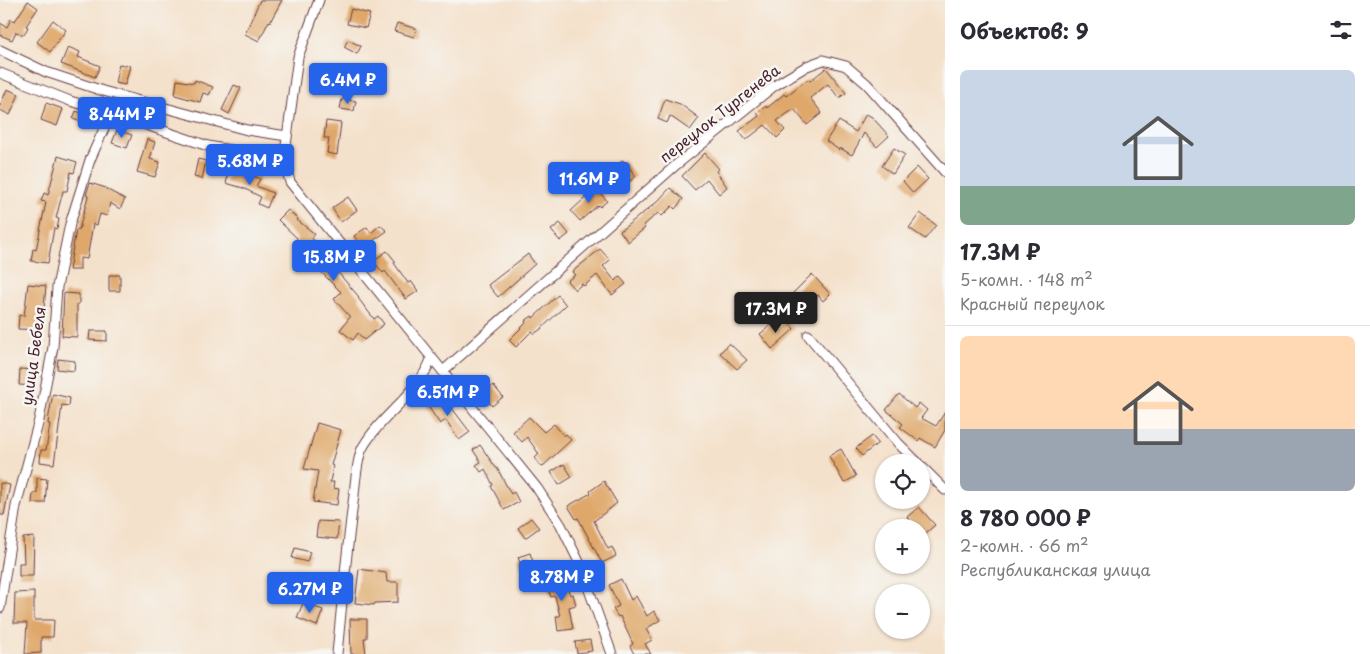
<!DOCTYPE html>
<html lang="ru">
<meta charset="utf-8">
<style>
:root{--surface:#fff;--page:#f2f2f3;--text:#2b2b33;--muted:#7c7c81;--line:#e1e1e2;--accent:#2563eb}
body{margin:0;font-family:"Playpen Sans",sans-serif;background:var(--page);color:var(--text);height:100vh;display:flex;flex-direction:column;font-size:19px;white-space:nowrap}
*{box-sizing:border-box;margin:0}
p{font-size:16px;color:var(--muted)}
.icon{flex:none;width:28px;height:28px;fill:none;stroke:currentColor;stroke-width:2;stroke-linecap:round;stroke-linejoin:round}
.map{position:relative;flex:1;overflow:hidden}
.drawer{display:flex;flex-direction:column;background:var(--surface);width:425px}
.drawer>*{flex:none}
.controls{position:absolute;left:875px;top:454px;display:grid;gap:10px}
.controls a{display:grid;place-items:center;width:55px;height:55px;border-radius:50%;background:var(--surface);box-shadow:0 1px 4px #0004;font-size:25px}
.price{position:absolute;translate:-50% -42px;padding:0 11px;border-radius:5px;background:var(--accent);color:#fff;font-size:16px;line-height:32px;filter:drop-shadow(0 1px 2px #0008)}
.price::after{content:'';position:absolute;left:50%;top:30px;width:15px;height:11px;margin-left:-8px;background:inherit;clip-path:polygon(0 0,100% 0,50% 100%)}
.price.current{background:#222;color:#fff}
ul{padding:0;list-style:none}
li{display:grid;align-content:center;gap:10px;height:265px;padding:0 15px}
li+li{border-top:1px solid var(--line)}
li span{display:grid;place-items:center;height:155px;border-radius:8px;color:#555}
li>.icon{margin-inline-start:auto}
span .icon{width:90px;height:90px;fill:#fffc;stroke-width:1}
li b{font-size:21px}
h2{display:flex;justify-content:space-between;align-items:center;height:60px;padding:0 15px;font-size:21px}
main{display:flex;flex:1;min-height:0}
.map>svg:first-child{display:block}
.building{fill:#dfa769}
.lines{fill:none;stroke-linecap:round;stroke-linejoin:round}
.street-casing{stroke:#643c43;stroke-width:11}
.street{stroke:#fff;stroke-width:9}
.labels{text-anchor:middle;stroke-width:5;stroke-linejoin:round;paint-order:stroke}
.street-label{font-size:15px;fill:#4a1f2b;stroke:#f6f6f2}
</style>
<main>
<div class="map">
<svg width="945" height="654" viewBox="0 0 945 654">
<rect width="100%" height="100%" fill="#f6f6f2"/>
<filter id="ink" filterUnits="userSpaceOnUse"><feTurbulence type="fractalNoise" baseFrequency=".02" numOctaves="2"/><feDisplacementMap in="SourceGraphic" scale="10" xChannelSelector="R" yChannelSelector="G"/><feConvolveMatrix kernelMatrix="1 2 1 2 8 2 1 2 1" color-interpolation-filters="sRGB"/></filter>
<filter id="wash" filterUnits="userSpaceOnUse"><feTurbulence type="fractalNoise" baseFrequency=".0096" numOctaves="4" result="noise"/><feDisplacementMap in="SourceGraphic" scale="20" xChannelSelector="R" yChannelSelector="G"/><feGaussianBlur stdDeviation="1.12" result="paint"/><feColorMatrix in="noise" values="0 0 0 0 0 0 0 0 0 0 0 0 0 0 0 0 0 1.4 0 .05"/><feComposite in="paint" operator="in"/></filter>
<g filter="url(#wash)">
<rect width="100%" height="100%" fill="#f4e1cb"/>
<g id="blocks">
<path class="building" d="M260,0H282L270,22L269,21L259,41L245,34Z
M28,1L38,8L26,26L28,27L24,35L16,32L12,40L0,35V23L7,27L11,19L15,21Z
M351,9L370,14L366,28L347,24Z
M53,20L66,30L50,52L37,42Z
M397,23L417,29L414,37L394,31Z
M348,40L361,46L357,54L344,47Z
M68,47L80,52L78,57L100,66L95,77L61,64Z
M119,64L130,66L125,85L115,83Z
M826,68L846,93L839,98L828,84L810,98L822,113L807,125L794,109L777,121L785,130L777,138L765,125L746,140L739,131L759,116L757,113L766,106L767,108L784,94L786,96L808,79L810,81Z
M177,80L194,83L195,80L213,87L209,95L203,93L200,102L175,95Z
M234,85L241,88L229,114L222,110Z
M7,89L19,94L10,115L0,110V106Z
M342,99L356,101L354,111L340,109Z
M665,99L680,104L699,118L690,130L670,116L667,123L658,119Z
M46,103L63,109L57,126L41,120Z
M76,111L93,117L90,125L73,119Z
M866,114L872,117L889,136L877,147L864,133L852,155L840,148L839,150L826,141L839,121L856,132Z
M326,121L341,123L337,155L327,153L329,138H324Z
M117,130L132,135L127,148L112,143Z
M147,139L155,142L150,159L160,162L155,177L137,172Z
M894,148L905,155L893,174L882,166Z
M705,153L719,169L716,171L727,187L719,194L707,179L695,190L682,176Z
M58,156L77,162L74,173L71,172L67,191H63L56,218L59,219L57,229L54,228L48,263L31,261L33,249L36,250L46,202L41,201L44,193L48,195Z
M198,159L206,161L202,179L194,177Z
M623,160L636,176L624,186L611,170Z
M917,167L928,179L913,193L903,181Z
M230,170L252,175L260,179L256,186L273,193L267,208L258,204L261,197L243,188L226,183Z
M90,183L106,188V189L125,199L120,209L110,203L107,216L100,214L97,225L93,224L87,259L80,258V270H69L76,230H79L88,196L86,195Z
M596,188L607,201L600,207L598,205L580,221L571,211Z
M670,188L683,199L675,209L672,206L662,216L658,213L643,226L645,228L628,242L620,231L657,202Z
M348,197L357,210L341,222L332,208Z
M288,210L298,219L297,220L315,234L312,238L330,261L329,262L359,297L358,298L374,319L378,316L384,324L364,340L358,333L353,340L340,330L350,317L334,299L341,292L319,270L296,241L297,238L278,220Z
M920,213L936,225L925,239L909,228Z
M560,223L569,234L560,241L551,230Z
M380,225L387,231L363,248L354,236L367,227L371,233Z
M600,249L610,260L603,266L615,281L620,277L626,284L612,295L597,275L584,286L582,284L575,290L567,281L575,275L572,272Z
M387,251L396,262L394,263L408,283L411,281L418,291L406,299L385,271L383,273L373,261Z
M528,254L535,264L498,297L488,285Z
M812,274L830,294L823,301L818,295L800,312L787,299Z
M109,275H120V291H109Z
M28,284L46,286L42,330L18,329L19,315L24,316Z
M64,293L79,294V304H77V337L62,336Z
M558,295L566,305L541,329L534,334L532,331L516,347L509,340L526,323L525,321L532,316L533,318Z
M787,321L794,329L772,349L760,334L771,325L776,330Z
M90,331H107V341L89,340Z
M729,343L747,360L737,369L720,353Z
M58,359L75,361L74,371L57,369Z
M20,369L35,370L34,386L19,385Z
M493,385L503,397L492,406L483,394Z
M53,394L70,398L69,406L62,405L54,464L40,462L41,450H46L50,424H48L49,415Z
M899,394L915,408L919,403L927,410L921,418L936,426L945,412V430L935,447L920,438L918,441L900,427L903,424L886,410Z
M442,395L470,432L459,440L446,420L440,424L427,405Z
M529,417L544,432L554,424L564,436L566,434L571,440L542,467L535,458L539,454L527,437L522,442L513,432Z
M317,423L341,430L331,465L333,466L330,482H334L333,488L339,489L337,505L313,502L318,471L304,469Z
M872,436L878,443L862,456L856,448Z
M480,445L496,468H497L511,494L514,492L519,502L504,510L491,486L493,485L485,469L481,472L476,465L481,462L473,450Z
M841,449L856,476L844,483L829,456Z
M564,464L572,477L559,485L551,472Z
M37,478L47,479L45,503H32L33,493H37Z
M604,481L617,503L594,521L608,549L612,547L616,556L602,563L578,518L576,519L568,506L591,493L590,491Z
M0,483L10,485L4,515H0Z
M919,507L935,525L921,537V528H916L907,517Z
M531,518L539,528L525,538L518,528Z
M318,521L339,522L337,539L316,537Z
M34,537L33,576H19V563H24L23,538Z
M295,548L310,552L307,562L292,558Z
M530,553L535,568L523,572L518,557Z
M359,569L386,573L387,582H398V602L375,603L374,605L355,603Z
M562,574L570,595L573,594L576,605L569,607L573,629L558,631L556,616H560L555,596L551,597L545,581Z
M310,577L327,581L323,593L307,588Z
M621,579L631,600L636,596L647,616L654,611L660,620L646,629L652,640L645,644L651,654H634L630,646L633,644L620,616L618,617L613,609L619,606L609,585Z
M34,592V620H54L53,637H41V653L25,654L27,623H14L15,593Z
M303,603L323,610L317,626L297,618Z
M350,619H367V638H364L366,654H351Z
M590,640L592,651L577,653L575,642Z"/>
</g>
</g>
<g filter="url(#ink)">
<use href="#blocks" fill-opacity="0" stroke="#643c43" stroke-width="1"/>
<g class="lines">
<g class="street-casing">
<path id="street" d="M319,0L298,57L284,160L290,182L537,488L561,525L579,562L612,654
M0,50L46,72L103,91L247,130L287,136
M0,73L70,101L111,113L208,146L236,151L262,153L284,160
M808,335L898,443L917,462
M443,371L676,165L774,86L807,66L823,60L846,66L867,84L945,172
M921,466L945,490
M0,608L16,506L39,420L53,347L57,287L70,224L90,160L111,113
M337,654C342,601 347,548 354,495C355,484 358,455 363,447C382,414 419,394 432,357"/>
</g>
<use href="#street" class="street"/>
</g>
</g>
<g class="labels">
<g class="street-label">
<text transform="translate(720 114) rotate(-38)" y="5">переулок Тургенева</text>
<text transform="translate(34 356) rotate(-82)" y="5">улица Бебеля</text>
</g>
</g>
</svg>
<div class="controls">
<a><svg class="icon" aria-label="locate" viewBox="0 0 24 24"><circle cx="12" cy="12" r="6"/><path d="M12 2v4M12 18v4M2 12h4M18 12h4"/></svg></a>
<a>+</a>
<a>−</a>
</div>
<b class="price" style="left:348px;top:105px">6.4M ₽</b>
<b class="price" style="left:122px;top:139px">8.44M ₽</b>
<b class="price" style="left:250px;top:186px">5.68M ₽</b>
<b class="price" style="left:589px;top:204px">11.6M ₽</b>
<b class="price" style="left:334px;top:282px">15.8M ₽</b>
<b class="price current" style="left:776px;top:334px">17.3M ₽</b>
<b class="price" style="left:448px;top:417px">6.51M ₽</b>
<b class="price" style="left:562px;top:602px">8.78M ₽</b>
<b class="price" style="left:310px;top:614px">6.27M ₽</b>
</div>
<section class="drawer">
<h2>Объектов: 9<svg class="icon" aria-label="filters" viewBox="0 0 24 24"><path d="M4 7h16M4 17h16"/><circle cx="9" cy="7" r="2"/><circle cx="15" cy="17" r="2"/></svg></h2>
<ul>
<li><span style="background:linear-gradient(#c9d6e8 75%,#7fa58c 0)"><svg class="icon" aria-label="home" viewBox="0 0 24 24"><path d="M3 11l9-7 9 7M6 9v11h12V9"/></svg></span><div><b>17.3M ₽</b><p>5-комн. · 148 m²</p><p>Красный переулок</p></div></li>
<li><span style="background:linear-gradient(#ffd9b3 60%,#9aa5b1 0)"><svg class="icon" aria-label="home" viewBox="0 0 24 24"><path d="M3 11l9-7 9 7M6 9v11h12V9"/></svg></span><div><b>8 780 000 ₽</b><p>2-комн. · 66 m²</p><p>Республиканская улица</p></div></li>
</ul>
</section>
</main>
